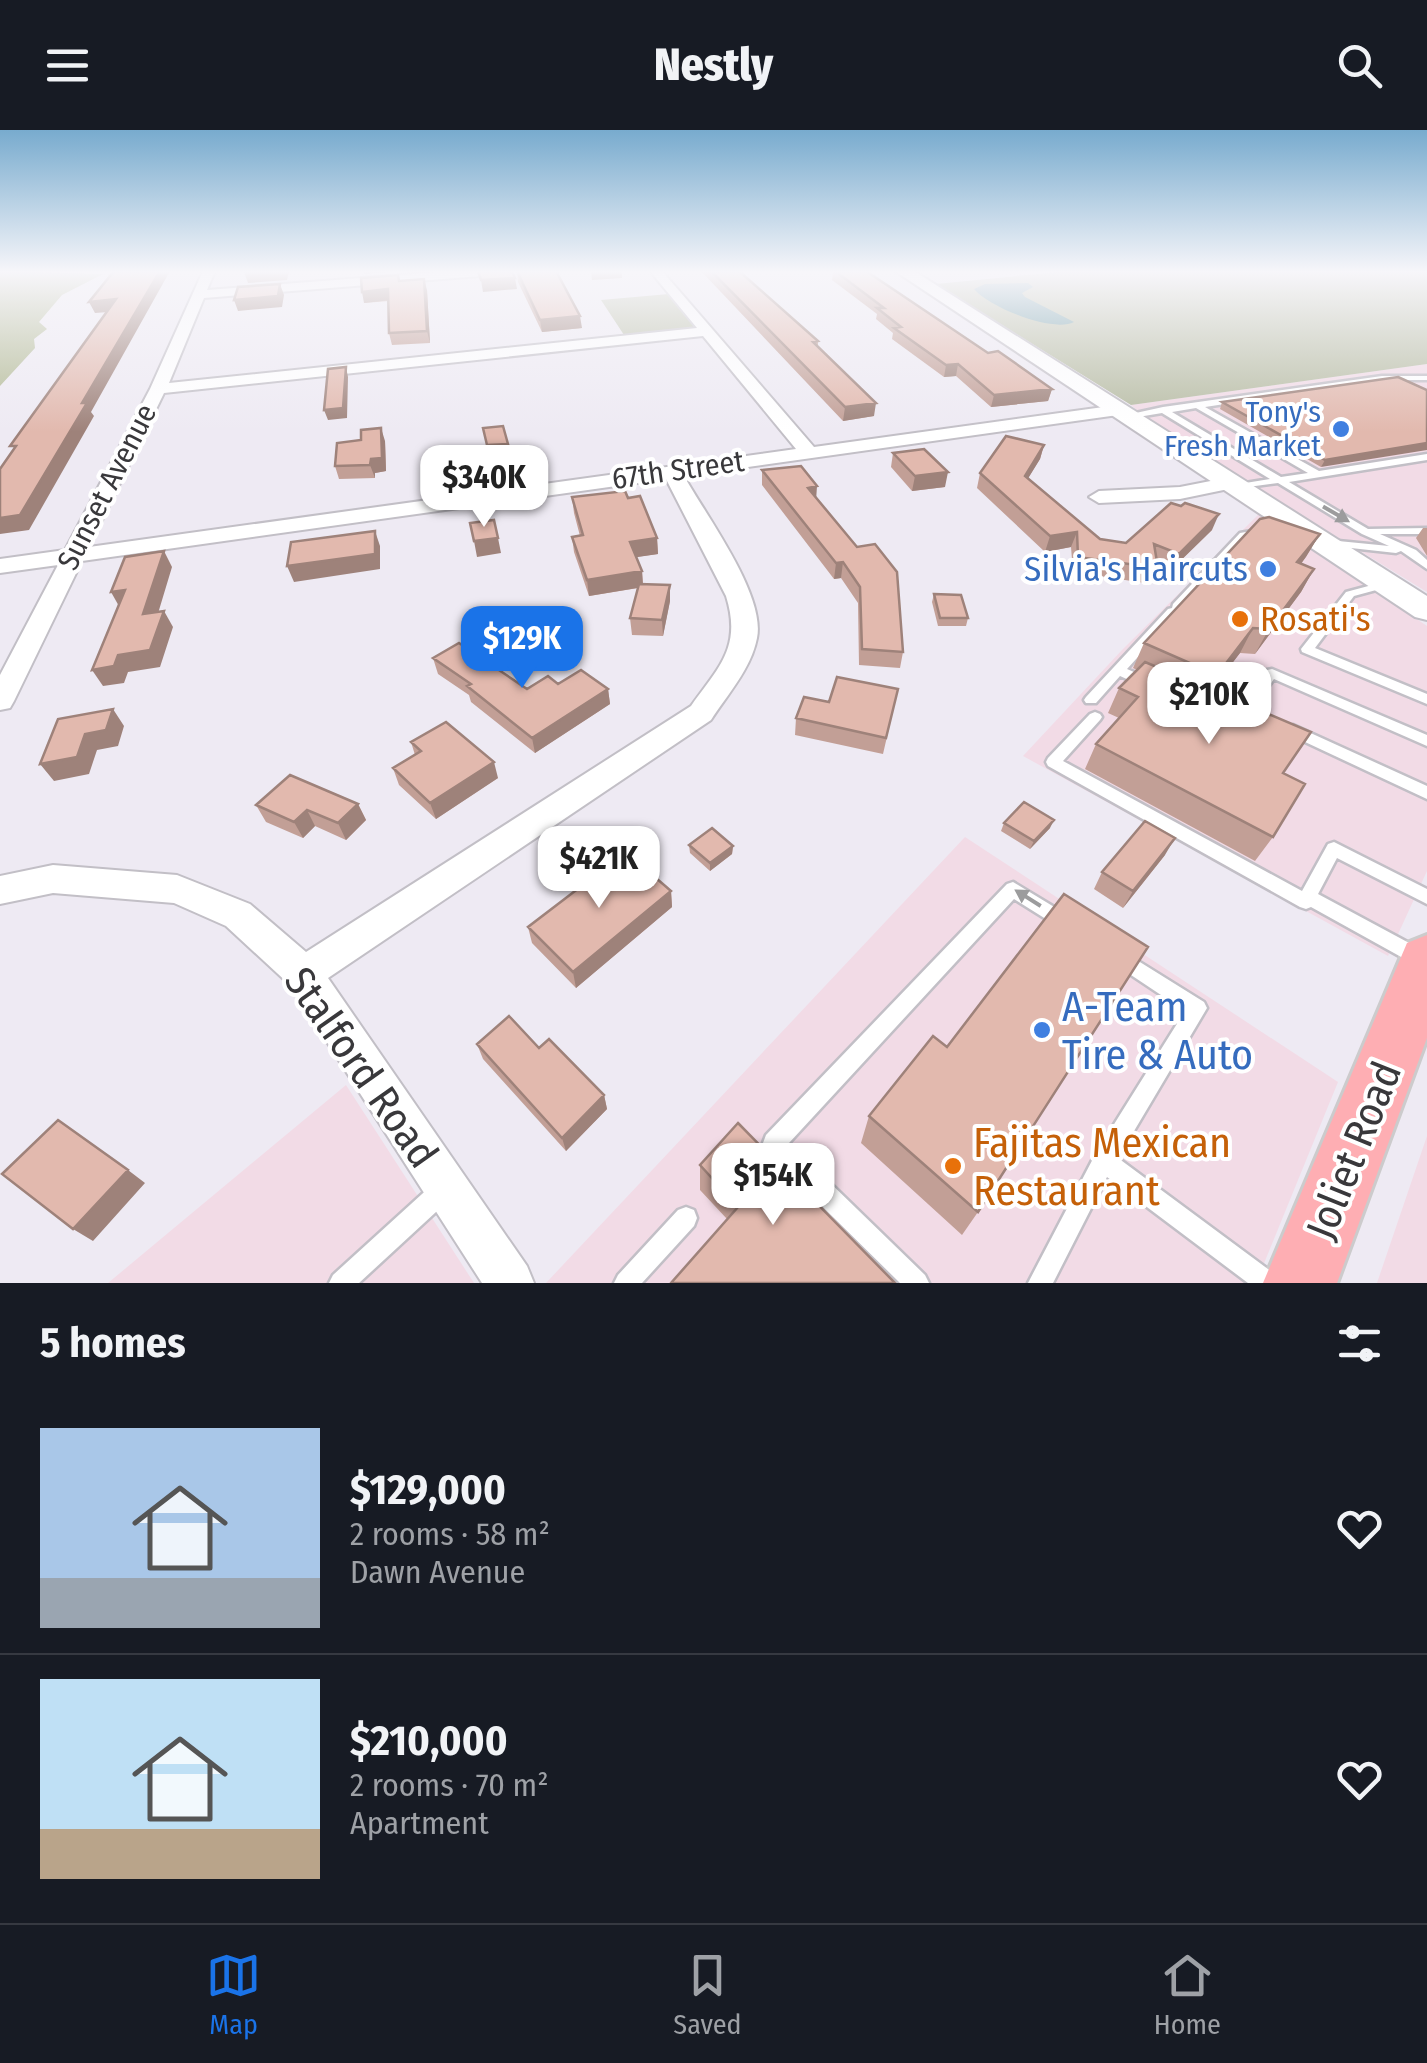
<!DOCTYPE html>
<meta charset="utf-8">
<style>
:root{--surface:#171b24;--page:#20242c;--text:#f1f3f6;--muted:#9ea1a6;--line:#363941;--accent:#1a73e8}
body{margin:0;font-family:"Fira Sans Condensed",sans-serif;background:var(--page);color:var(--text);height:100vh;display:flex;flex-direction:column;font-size:38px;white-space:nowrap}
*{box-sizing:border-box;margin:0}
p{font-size:32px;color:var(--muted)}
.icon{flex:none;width:55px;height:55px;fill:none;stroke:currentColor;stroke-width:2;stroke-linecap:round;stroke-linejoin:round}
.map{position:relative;height:1153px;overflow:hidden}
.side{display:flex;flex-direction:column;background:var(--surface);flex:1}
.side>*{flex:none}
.price{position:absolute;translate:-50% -85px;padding:0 22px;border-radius:20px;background:#fff;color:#222;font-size:32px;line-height:65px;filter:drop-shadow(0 2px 5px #0008)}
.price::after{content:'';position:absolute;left:50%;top:60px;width:30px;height:22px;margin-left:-15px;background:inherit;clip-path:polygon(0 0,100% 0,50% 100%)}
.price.selected{background:var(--accent);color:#fff}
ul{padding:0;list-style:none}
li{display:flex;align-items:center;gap:30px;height:250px;padding:0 40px}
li+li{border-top:2px solid var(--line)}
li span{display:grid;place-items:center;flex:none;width:280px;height:200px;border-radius:0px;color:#555}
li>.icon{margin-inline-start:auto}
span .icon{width:120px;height:120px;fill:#fffc;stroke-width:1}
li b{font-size:42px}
h2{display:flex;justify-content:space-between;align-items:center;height:120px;padding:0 40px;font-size:42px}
header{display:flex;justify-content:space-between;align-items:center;height:130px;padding:0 40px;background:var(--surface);font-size:45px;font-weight:800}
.menu{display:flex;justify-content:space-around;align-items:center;height:140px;border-top:2px solid var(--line);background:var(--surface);font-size:28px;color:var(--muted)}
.menu a{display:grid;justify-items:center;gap:5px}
.menu .selected{color:var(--accent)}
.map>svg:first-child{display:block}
.commercial{fill:#f2dbe6}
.green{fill:#b7bca3}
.forest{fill:#b3ba96}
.water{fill:#709da7}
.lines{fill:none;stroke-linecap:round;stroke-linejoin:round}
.service-casing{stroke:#c2bfc6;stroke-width:5}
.minor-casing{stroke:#c2bfc6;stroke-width:4}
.secondary-casing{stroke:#c2bfc6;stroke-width:4}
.primary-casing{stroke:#cccbcc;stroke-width:6}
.service{fill:#fff;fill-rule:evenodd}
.minor{fill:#fff;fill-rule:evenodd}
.secondary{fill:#fff;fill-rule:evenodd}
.primary{fill:#feaeb3;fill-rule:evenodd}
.wall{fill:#c29f96}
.shaded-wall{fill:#9e827a}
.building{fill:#e2b9ae;stroke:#9e827a;stroke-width:2.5}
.oneway{fill:#9c9c9d}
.shop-dot{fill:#3f7fe0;stroke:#fff;stroke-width:4}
.food-dot{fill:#e8710a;stroke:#fff;stroke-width:4}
.labels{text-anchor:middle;stroke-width:8;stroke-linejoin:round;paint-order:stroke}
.far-shop-label{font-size:30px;fill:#366cbe;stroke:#fff;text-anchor:end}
.far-street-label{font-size:30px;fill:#39383b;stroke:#fff}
.shop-label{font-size:35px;fill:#366cbe;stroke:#fff;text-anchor:end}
.food-label{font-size:35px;fill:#c56008;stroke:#fff;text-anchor:start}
.near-shop-label{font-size:42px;fill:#366cbe;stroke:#fff;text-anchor:start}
.near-street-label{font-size:42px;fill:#39383b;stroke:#fff}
.near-food-label{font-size:42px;fill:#c56008;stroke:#fff;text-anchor:start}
</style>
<header><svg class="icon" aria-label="menu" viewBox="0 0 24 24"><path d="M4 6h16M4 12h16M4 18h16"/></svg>Nestly<svg class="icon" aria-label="search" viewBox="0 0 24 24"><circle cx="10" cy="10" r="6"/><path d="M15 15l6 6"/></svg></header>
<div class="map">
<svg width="1427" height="1153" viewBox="0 0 1427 1153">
<rect width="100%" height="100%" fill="#eeeaf3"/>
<path class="commercial" d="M1427,234V462L1151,293L1131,275Z
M1260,383L1427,496V741L1388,826L1023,626L1122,520Z
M965,707L1338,952L1256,1153H546Z
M346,955L474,1153H108Z
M1427,1006V1153H1377Z"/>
<path class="green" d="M1068,141H1427V234L1131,275L936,154Z
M669,164L696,198L626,208L601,170Z"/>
<path class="forest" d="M0,141L103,144L62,165L39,192L47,199L34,209L35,218L0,256Z"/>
<path class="water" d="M1028,153L1033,157L1022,163L1025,167L1074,192C1052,203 989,177 974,159L985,154Z"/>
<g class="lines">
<g class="service-casing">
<path id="service" d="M1382,246H1427V250H1382L1205,277L1319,341L1427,324V330L1289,352L1368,399L1427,398V404H1380L1416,420L1427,430V439L1401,421L1396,423L1324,415V411L1328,410L1389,416L1362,404L1278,353L1233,359V355L1270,349L1162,283L1126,289L1122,286L1163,277ZM1196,278L1308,343L1281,347L1172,282Z
M1263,399L1268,402L1267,404L1247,408L1181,480L1177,481L1176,485L1127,539L1150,549L1152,552L1150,555H1140L1120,546L1096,573H1086L1084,570L1086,567L1168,479L1172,478L1173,474L1240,403Z
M1387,451L1391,452V456L1354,466L1315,518L1427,564V574L1302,522L1301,519L1346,462Z
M1272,539L1427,605V616L1274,549L1254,576L1262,582L1260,585C1252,587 1242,584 1238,577L1240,574L1267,540Z
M1095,582L1100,584L1102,587L1100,590L1063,631L1302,761L1328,714L1334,712L1427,759V774L1337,728L1318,764L1424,821L1427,827L1424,833L1418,835L1412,833L1311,777L1306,779L1300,777L1048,636L1046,632L1048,628L1090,584Z
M1293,595L1427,656V669L1288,604L1286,600Z
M1013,752L1069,786L1072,791L1069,796L1063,799L1057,796L1014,769L789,1013L925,1145L929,1153H900L766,1021L763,1013L766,1005L1007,754Z
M1119,819L1204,872L1207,878L1118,1028L1276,1145L1280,1153H1248L1107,1047L1053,1153H1028L1096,1023L1185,881L1113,833L1110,827L1113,821Z
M441,1051L449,1054L452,1062L449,1070L359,1153H329L333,1145L433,1054Z
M686,1077L694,1080L697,1088L694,1096L642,1153H614L618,1145L678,1080Z"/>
</g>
<g class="minor-casing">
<path id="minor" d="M203,141H215L207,160L452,141H499L493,145L204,168L169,253L697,198L650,141H662L814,317L1118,275L1127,280L1118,285L684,346C705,384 766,465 757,508C751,539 727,565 711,590L328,848L527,1136L534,1153H482L291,856L226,796L174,773L53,763L0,774V746L53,735L177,745L250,774L306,822L691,576C719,537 742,517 726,466L666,349L82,431L14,571L10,578L0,580V545L58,435L0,443V429L65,420L150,259ZM703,206L796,319L89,417L164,263Z
M1231,347L1238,349V357L1180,369L1099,373L1089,367L1099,361L1180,357Z"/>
</g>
<g class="secondary-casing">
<path id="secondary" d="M895,141H914L1427,466V490L1415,487Z"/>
</g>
<g class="primary-casing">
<path id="primary" d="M1427,805V908L1337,1153H1263L1407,813Z"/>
</g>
<use href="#service" class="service"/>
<use href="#minor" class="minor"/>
<use href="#secondary" class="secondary"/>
<use href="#primary" class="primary"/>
</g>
<path class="wall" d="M517,141L582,198L542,202L518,152Z
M701,141H739L818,211V217L874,286L843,291Z
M833,141H866L988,223L1052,259L1048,271L991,277L956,246L944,247L892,209L893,203L876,189L877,184L832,150Z
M398,145L400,151L427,160L430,213L392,215L389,203V171L364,173Z
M1398,247L1321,337L1220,279L1222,272Z
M483,298L508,314L510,328L490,330Z
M385,311L386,341L375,343V348L339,349L335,336Z
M1044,315L1040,329L1028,348L1100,409L1126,413L1212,400L1172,439L1157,434L1158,438L1151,454L1073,442L1071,417L1045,422L977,358L980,343Z
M893,323L945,357L912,361L891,337Z
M762,340L816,368L903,522L900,538L859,535L858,473L841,448L834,449L762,355Z
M572,367L628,368L657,408L658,424L636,427L642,441L643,454L670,455V471L663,506L632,505L630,488L638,458L589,466L574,422L572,407L580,406L574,383Z
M1423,398H1427V426L1416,408Z
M1320,404L1301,434L1314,439L1301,462L1255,524L1240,523L1211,560L1283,643L1273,707L1255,731L1085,639L1096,614L1119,588L1108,583L1119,558L1137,540L1133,538L1144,513Z
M934,464L968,488L966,496H938L932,472Z
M433,528L527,559L558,554L608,559L610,574L535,623L471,572L469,565L438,544Z
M898,559L883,624L795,605L796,588L829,572Z
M411,612L498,648L436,689L399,655L393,638L415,625Z
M358,674L366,690L346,710L315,696L303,708L266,692L256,675Z
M1004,693L1050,698L1030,719L1001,701Z
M689,715L733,716L732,724L710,741L690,723Z
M1165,725L1123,778L1094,759L1102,742Z
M671,761L672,777L576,858L532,813L528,797Z
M477,914L604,965L607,979L566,1021L483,929Z
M869,986L978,1082L962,1105L861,1013Z
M700,1035L895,1153L727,1089L700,1060Z"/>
<path class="shaded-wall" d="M160,141H170L91,282L94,286L29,400L0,404V388L82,273Z
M262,141H289L287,150L248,153L244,142Z
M363,141H400L364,144Z
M591,141H622V148L592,150Z
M515,148L517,159L483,162L481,150Z
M424,149L427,160L430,213L427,201Z
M280,154L284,165L282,177L238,181L234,170Z
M388,159L391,170L364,173L362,162Z
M116,169L121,181L95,183L89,172Z
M580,186L582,198L542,202L540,190Z
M958,234L956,246L944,247L946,235Z
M346,237L348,247L347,288L328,290L324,280Z
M1052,259L1048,271L991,277L994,265Z
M876,273L874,286L843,291L845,277Z
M381,298L385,311L386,341L375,343V348L370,335L371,329Z
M1427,313V320L1321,337L1325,330Z
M1044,315L1040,329L1021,360L1025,346Z
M948,342L945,357L912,361L915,346Z
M817,356L816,371L808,358Z
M1219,384L1212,400L1172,439L1179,424Z
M375,401L380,416V439L294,452L287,436Z
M1077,402L1071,417L1045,422L1050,406Z
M1320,404L1306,427L1284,456L1297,432Z
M498,408L501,423L477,427L474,411Z
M657,408L658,424L631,428L630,412Z
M164,421L172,437L153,500L143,484Z
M843,432L841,448L834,449L836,433Z
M1314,439L1301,462L1255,524L1269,499Z
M642,441L643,457L589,466L587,450Z
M670,455V471L663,506L662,490Z
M125,460L120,478L111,462Z
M164,481L173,497L160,537L128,542L124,553L103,556L92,540L118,525Z
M1253,498L1240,523L1204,570L1217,545Z
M608,559L610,574L535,623L532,608Z
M113,579L124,596L118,616L97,620L89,644L54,651L40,634L85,604Z
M494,632L498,648L436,689L430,673Z
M358,674L366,690L346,710L338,693Z
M307,680L315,696L303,708L294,692Z
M1054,690L1050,698L1030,719L1034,711Z
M1175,708L1165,725L1123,778L1133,761Z
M733,716L732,724L710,741V733Z
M671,761L672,777L576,858L573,842Z
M604,965L607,979L566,1021L562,1008Z
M128,1040L145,1053L93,1111L73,1099Z"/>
<path class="building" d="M114,141H160L82,273H87L20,385L0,388V339L16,316H10L116,169L89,172Z
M478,141H512L515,148L481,150Z
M517,141H556L580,186L540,190Z
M711,141H739L818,211L813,212L876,273L845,277Z
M835,141H866L988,223L998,221L1052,259L994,265L958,234L946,235L894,198L901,197L877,178H884Z
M398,145L399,151L424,149L427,201L389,203L388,159L362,162L361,148Z
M280,154L278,166L234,170L238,157Z
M346,237L343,278L324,280L328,239Z
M1398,247L1427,260V313L1325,330L1222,272Z
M503,296L508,314L487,315L483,298Z
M381,298L382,328L371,329L370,335L335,336L337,313L361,310V300Z
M1006,306L1044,315L1025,346L1100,409L1126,413L1171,373L1181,376L1185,373L1219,384L1179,424L1154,414L1158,438L1078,427L1077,402L1050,406L980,343Z
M924,319L948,342L915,346L893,323Z
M801,336L817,356L808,358L857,417L875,414L897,442L903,522L862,519L860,457L843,432L836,433L762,340Z
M625,361L628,368L640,366L657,408L630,412L642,441L587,450L572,407L583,405L572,367Z
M1269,387L1320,404L1297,432L1314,439L1269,499L1253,498L1217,545L1144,513L1260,389Z
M494,390L498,408L474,411L470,393Z
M375,401V424L287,436L291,412Z
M164,421L143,484L164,481L150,520L118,525L114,536L92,540L125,460L111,462L125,427Z
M639,454L670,455L662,490L630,488Z
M934,464L961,465L968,488H940Z
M459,513L527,559L548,546L558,554L581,540L608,559L532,608L467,556L471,554L433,528Z
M1145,532L1311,602L1283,643L1305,654L1273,707L1096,614L1138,567L1119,558Z
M837,547L898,559L886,608L796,588L804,567L829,572Z
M113,579L106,600L85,604L77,627L40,634L58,589Z
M446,592L494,632L430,673L393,638L421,621L411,612Z
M290,645L358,674L338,693L307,680L294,692L256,675Z
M1024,672L1054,690L1034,711L1004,693Z
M1145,691L1175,708L1133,761L1102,742Z
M712,698L733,716L710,733L689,715Z
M626,722L671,761L573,842L528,797Z
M1064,764L1148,817L978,1082L869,986L933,906L947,917Z
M509,886L539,918L549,909L604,965L562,1008L477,914Z
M58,990L128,1040L73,1099L2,1044Z
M738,993L895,1153H671L738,1077L700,1035Z"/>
<defs><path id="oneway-solid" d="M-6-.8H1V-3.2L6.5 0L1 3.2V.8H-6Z" transform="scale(2.5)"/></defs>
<g class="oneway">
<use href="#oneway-solid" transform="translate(1336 384) rotate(30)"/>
<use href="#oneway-solid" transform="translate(1028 768) rotate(-148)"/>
</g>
<linearGradient id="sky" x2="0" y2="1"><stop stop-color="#78abce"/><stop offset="0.47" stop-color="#f7f6fa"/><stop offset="1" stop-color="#f7f6fa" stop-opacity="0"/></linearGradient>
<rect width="1427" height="302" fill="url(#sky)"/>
<g class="shop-dot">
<circle cx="1341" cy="299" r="10"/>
<circle cx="1268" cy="439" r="10"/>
<circle cx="1042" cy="900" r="10"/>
</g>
<g class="food-dot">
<circle cx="1240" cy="489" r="10"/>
<circle cx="953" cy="1036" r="10"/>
</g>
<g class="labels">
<g class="far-shop-label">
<text x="1321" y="292">Tony's<tspan x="1321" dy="34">Fresh Market</tspan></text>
</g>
<g class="far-street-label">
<text transform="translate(678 340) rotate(-8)" y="10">67th Street</text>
<text transform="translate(107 357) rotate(-63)" y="10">Sunset Avenue</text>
</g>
<g class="shop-label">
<text x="1248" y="451">Silvia's Haircuts</text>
</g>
<g class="food-label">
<text x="1260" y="501">Rosati's</text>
</g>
<g class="near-shop-label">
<text x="1062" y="891">A-Team<tspan x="1062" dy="48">Tire &amp; Auto</tspan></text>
</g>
<g class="near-street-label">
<text transform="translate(362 937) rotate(55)" y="15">Stalford Road</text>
<text transform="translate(1353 1020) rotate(-68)" y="15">Joliet Road</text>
</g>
<g class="near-food-label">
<text x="973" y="1027">Fajitas Mexican<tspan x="973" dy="48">Restaurant</tspan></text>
</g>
</g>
</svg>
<b class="price" style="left:484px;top:400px">$340K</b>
<b class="price selected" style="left:522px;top:561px">$129K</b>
<b class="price" style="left:1209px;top:617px">$210K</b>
<b class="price" style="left:599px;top:781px">$421K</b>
<b class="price" style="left:773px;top:1098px">$154K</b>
</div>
<section class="side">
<h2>5 homes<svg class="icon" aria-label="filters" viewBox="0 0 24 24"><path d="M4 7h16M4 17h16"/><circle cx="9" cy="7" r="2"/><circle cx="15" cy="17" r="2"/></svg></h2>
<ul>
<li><span style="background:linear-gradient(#a9c7e8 75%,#9aa5b1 0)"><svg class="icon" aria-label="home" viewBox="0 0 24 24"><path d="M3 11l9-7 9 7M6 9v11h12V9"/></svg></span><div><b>$129,000</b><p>2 rooms · 58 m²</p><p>Dawn Avenue</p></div><svg class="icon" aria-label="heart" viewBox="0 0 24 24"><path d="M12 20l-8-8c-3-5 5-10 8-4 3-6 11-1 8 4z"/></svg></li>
<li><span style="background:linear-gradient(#bfe0f5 75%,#b9a48a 0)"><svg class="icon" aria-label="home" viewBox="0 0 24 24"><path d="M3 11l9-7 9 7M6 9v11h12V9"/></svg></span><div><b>$210,000</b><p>2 rooms · 70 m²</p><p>Apartment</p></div><svg class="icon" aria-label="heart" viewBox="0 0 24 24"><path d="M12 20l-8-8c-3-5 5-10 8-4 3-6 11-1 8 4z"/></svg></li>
</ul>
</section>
<nav class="menu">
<a class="selected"><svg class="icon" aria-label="map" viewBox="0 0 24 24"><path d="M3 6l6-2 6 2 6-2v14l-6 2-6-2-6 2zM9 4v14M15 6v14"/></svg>Map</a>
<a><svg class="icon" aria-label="saved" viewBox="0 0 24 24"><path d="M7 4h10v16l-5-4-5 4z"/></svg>Saved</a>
<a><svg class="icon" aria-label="home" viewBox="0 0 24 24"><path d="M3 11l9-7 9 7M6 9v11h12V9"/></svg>Home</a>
</nav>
